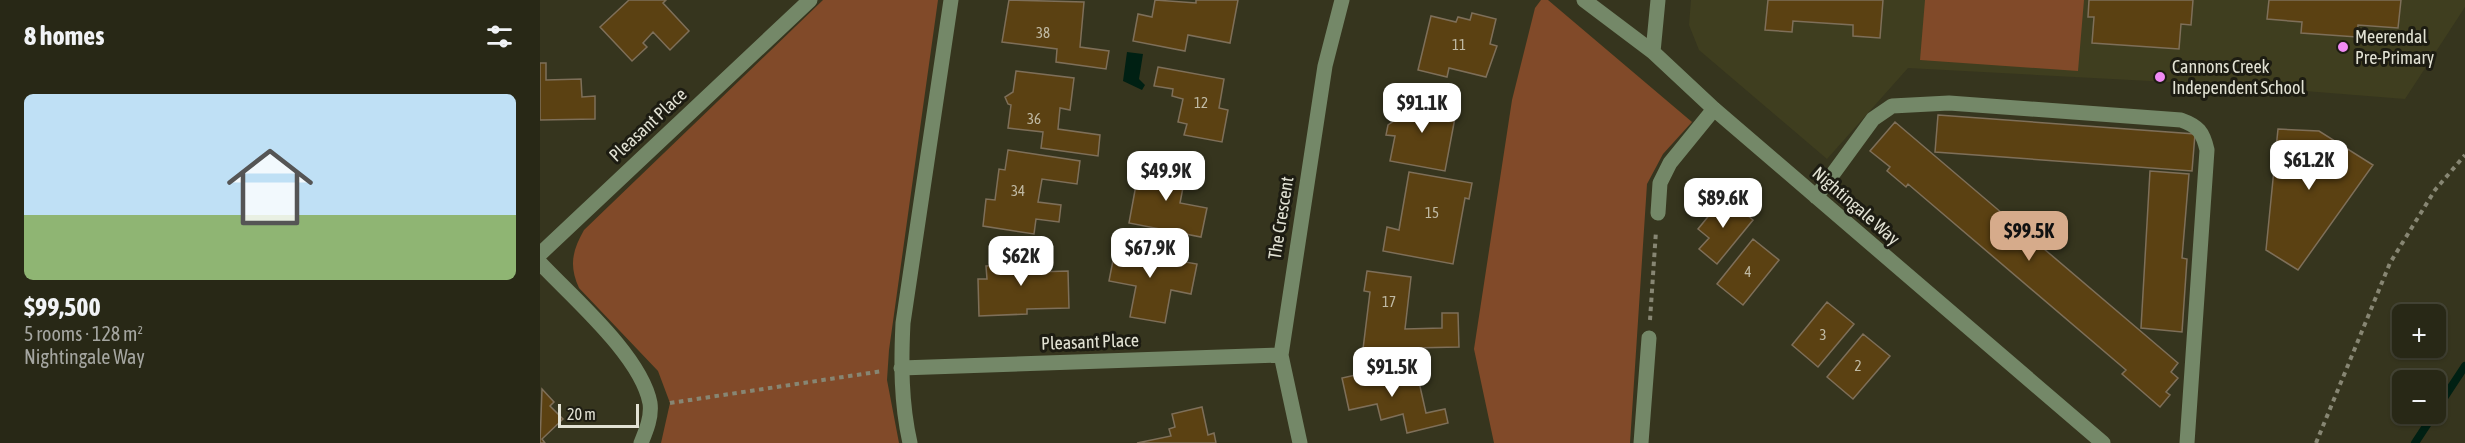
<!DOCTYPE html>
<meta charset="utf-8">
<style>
:root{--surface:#282816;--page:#343423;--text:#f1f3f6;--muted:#a5a6a1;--line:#444435;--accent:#d6ab8b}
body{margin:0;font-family:"Asap Condensed",sans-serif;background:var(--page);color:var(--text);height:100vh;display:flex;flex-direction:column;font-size:22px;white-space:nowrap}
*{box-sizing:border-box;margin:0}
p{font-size:20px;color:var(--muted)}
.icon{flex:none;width:33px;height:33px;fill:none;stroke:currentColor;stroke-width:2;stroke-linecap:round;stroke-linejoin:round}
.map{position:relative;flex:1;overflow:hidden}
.panel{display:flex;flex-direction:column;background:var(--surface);width:540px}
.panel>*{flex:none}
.controls{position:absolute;left:1852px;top:304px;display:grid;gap:12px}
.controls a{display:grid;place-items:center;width:54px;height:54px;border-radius:9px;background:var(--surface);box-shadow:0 2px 4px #0004,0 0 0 2px var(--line);font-size:30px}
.scale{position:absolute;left:18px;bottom:15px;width:81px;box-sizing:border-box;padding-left:6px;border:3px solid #e2e2d4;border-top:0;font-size:16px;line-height:21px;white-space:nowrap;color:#e2e2d4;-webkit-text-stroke:4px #1d1c12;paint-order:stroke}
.price{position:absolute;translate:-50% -51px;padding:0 14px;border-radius:12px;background:#fff;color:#222;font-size:20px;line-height:39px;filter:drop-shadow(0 2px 3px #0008)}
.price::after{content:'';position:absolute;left:50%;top:36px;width:18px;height:14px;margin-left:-9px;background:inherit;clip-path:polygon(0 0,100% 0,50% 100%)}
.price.on{background:var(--accent);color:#111}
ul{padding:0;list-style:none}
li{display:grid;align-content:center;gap:12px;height:318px;padding:0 24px}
li span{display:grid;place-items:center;height:186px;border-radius:9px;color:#555}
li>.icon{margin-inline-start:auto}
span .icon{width:108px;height:108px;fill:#fffc;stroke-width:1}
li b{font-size:26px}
h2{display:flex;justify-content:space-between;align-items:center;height:72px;padding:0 24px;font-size:26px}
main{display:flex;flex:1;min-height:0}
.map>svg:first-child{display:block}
.built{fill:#3f3e1f}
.green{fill:#814a29}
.water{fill:#002013}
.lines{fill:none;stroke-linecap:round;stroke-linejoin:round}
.stream{stroke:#002013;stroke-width:8}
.building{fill:#5b4112;stroke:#7e6f59;stroke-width:1.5}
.path{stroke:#878673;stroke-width:4;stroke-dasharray:4.5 4.5;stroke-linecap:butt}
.minor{stroke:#748868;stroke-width:15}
.poi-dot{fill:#f18af4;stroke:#1d1c12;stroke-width:2}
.labels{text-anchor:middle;stroke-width:6;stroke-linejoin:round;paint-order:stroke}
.number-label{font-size:15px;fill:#c0baa4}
.poi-label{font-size:18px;fill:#e2e2d4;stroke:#1d1c12;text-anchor:start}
.street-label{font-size:18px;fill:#e2e2d4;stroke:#1d1c12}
</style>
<main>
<section class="panel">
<h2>8 homes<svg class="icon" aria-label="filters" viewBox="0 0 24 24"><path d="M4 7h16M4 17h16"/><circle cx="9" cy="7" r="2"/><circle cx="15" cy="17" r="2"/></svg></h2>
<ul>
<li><span style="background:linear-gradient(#bfe0f5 65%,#8fb573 0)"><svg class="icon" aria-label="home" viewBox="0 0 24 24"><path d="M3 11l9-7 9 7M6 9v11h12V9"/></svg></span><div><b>$99,500</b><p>5 rooms · 128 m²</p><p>Nightingale Way</p></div></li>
</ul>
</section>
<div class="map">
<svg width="1925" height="443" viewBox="0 0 1925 443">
<rect width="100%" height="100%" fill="#36351e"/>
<path class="built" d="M1151,0H1925V7L1865,99L1704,86L1368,68L1287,159L1159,50L1149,25Z"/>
<path class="green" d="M283,0H398L349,350L347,380L359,443H121L130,403L118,371L39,288C29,266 32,251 44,230Z
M1001,0H1008L1152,122L1123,154L1107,184L1090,443H954L934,349L972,100L995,8Z
M1385,0H1544L1538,71L1380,60Z"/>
<path class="water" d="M587,52L603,54L599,79L605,85L602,90L583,81Z"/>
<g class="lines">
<path class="stream" d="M1896,410L1925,366
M1875,443L1894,414"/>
</g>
<path class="building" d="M89,0H126L123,3L149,31L130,50L113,32L103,43L107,47L92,61L60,27Z
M469,0L544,2L540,47L569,51L566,69L516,62L517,49L462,42Z
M615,0L656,3V0H698L690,43L648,35L645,51L593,41L598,14L612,17Z
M1228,0H1343L1340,38L1313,36V25L1253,21L1252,32L1225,30Z
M1549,0H1653L1651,25L1641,24L1639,49L1552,43L1554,17H1548Z
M1729,0H1861L1858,28L1818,25L1817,37L1761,33L1762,22L1727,19Z
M932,13L956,19L950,44L957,46L946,77L909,68L907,77L878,70L891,16L916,22L918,17L930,20Z
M0,63H6V80L41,79L42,97L55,96V119L0,120Z
M618,67L684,79L679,108L688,110L682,142L644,135L647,124L638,122L643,99L632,96L633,89L614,86Z
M476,71L534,78L530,110L520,108L518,129L560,135L558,156L501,148L503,132L468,128L471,105L468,104L465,97L473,92Z
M862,96L917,107L905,171L850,161L855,136L846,135L848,125L858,118Z
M1398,115L1655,134L1652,171L1395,152Z
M1355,122L1638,363L1631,372L1638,378L1626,392L1630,395L1620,407L1582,374L1586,370L1368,184L1366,187L1347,171L1350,167L1330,151Z
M1738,129L1779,131L1833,165L1758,270L1726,250Z
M468,150L540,161L537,184L502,179L498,202L521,205L519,222L496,219L494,234L443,226L446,199L455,200L459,169L465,170Z
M610,160L647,167L640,203L667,208L661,237L589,223L596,185L606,187Z
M1610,171L1649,174L1642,258L1647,259L1642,332L1601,328Z
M869,172L932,183L929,199L925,198L913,264L843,251L847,227L859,230Z
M1185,196L1213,220L1177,264L1159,249L1169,238L1158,229Z
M1213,239L1239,260L1203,305L1177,284Z
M577,240L607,246L605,255L657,264L651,294L631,290L625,323L590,317L596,286L569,281Z
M496,249V272L528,271L529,308L487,309V314L439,316L438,279H447L446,266L465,265L464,250Z
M827,271L871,277L865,329L902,328V313H918L919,347L823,349L830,292L824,291Z
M1287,302L1314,324L1278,367L1252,345Z
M1323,334L1350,356L1313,399L1287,377Z
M856,366L857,374L864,372L868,385L879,382L886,413L905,409L908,423L867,433L863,414L841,420L837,404L809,410L802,378Z
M2,389L14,402L10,406L23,419L2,439L5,443H0Z
M662,407L668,435L674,433L676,443H597L631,436L629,429L635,427L632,414Z"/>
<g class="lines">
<path class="path" d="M1110,320L1116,231
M130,403L343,371
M1776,443L1850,263L1895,190L1925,155"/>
<path class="minor" d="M1044,0L1113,52L1174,109L1563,443
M1113,52L1118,0
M1276,197L1333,119L1352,106L1409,103L1641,120C1658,126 1663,132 1667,150L1647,443
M1118,213L1120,183L1130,163L1174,109
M0,254L270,0
M0,263C33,298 101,356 110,403C112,417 106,431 101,443
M361,368L741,355
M370,443C361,403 361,364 363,323L411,0
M760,443L741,355L785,66L802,0
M1101,443L1109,338"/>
</g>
<g class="poi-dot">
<circle cx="1803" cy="47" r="6"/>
<circle cx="1620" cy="77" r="6"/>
</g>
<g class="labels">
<g class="number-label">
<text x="503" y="38">38</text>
<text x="919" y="50">11</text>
<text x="661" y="108">12</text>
<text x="494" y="124">36</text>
<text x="478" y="196">34</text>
<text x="892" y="218">15</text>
<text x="1208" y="277">4</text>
<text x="849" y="307">17</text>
<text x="1283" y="340">3</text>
<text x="1318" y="371">2</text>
</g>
<g class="poi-label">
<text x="1815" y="43">Meerendal<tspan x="1815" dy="21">Pre-Primary</tspan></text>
<text x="1632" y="73">Cannons Creek<tspan x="1632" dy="21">Independent School</tspan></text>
</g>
<g class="street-label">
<text transform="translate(108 125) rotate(-43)" y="6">Pleasant Place</text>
<text transform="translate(1316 206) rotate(41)" y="6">Nightingale Way</text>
<text transform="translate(741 218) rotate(-81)" y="6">The Crescent</text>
<text transform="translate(550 342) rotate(-2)" y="6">Pleasant Place</text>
</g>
</g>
</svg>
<div class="controls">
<a>+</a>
<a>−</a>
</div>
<div class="scale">20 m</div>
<b class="price" style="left:882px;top:134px">$91.1K</b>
<b class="price" style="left:1769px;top:191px">$61.2K</b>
<b class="price" style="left:626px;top:202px">$49.9K</b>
<b class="price" style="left:1183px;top:229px">$89.6K</b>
<b class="price on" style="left:1489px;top:262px">$99.5K</b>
<b class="price" style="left:610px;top:279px">$67.9K</b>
<b class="price" style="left:481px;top:287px">$62K</b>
<b class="price" style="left:852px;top:398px">$91.5K</b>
</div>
</main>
